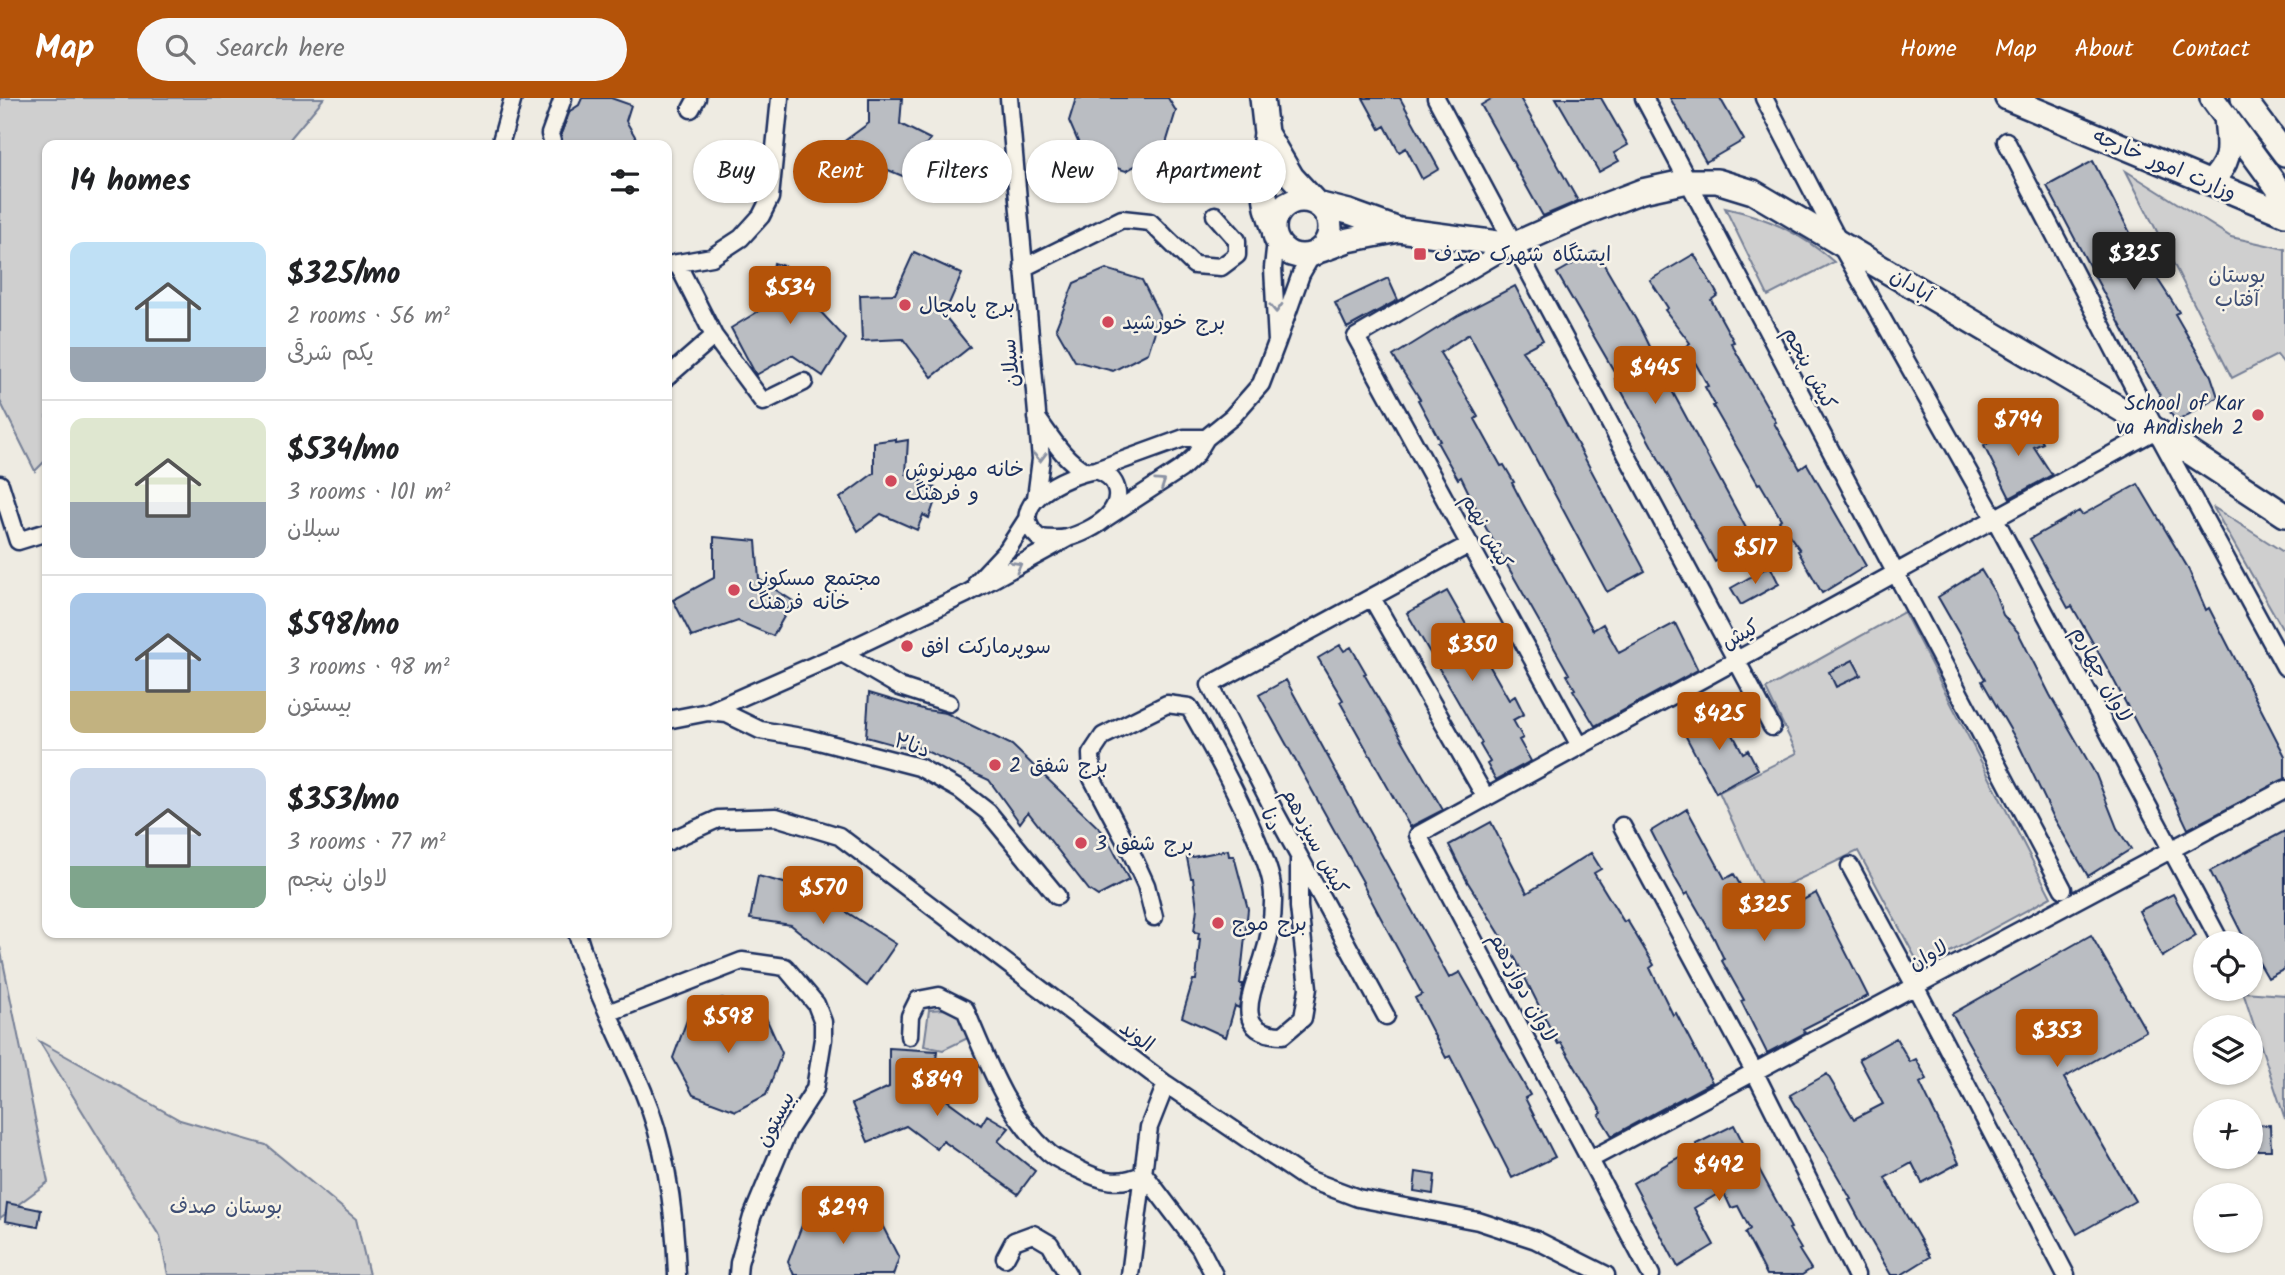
<!DOCTYPE html>
<meta charset="utf-8">
<style>
:root{--surface:#fff;--page:#f6f6f6;--text:#202124;--muted:#757577;--line:#e0e0e0;--accent:#b45309}
body{margin:0;font-family:Kalam,"Playpen Sans Arabic",sans-serif;background:var(--page);color:var(--text);height:100vh;display:flex;flex-direction:column;font-size:26px;white-space:nowrap}
*{box-sizing:border-box;margin:0}
p{font-size:23px;color:var(--muted)}
.icon{flex:none;width:38px;height:38px;fill:none;stroke:currentColor;stroke-width:2;stroke-linecap:round;stroke-linejoin:round}
.map{position:relative;flex:1;overflow:hidden}
.panel{position:absolute;left:42px;top:42px;width:630px;height:798px;display:flex;flex-direction:column;background:var(--surface);border-radius:14px;box-shadow:0 2px 5px #0004}
.panel>*{flex:none}
.banner{position:absolute;left:693px;top:42px;width:665px;height:63px;display:flex;gap:14px}
.fabs{position:absolute;left:2193px;top:833px;display:grid;gap:14px}
.fabs a{display:grid;place-items:center;width:70px;height:70px;border-radius:50%;background:var(--surface);box-shadow:0 2px 5px #0004;font-size:35px}
.price{position:absolute;translate:-50% -60px;padding:0 16px;border-radius:7px;background:var(--accent);color:#fff;font-size:23px;line-height:46px;filter:drop-shadow(0 2px 4px #0008)}
.price::after{content:'';position:absolute;left:50%;top:42px;width:21px;height:16px;margin-left:-10px;background:inherit;clip-path:polygon(0 0,100% 0,50% 100%)}
.price.current{background:#222;color:#fff}
ul{padding:0;list-style:none}
li{display:flex;align-items:center;gap:21px;height:175px;padding:0 28px}
li+li{border-top:2px solid var(--line)}
li span{display:grid;place-items:center;flex:none;width:196px;height:140px;border-radius:14px;color:#555}
li>.icon{margin-inline-start:auto}
span .icon{width:84px;height:84px;fill:#fffc;stroke-width:1}
li b{font-size:30px}
h2{display:flex;justify-content:space-between;align-items:center;height:84px;padding:0 28px;font-size:30px}
.pill{padding:0 24px;border-radius:32px;background:var(--surface);box-shadow:0 2px 5px #0004;font-size:24px;line-height:63px}
.pill.current{background:var(--accent);color:#fff}
header{display:flex;align-items:center;gap:42px;box-sizing:border-box;height:98px;padding:0 35px;background:var(--accent);color:#fff}
header strong{font-size:33px}
nav{display:flex;gap:38px;margin-inline-start:auto;font-size:24px}
.search{width:490px;height:63px;background:var(--page);display:flex;align-items:center;gap:18px;box-sizing:border-box;padding:0 24px;border-radius:38px;color:var(--muted);font-size:26px}
.map>svg:first-child{display:block}
.green{fill:#cfcfcf;stroke:#757f96;stroke-width:2}
.building{fill:#babdc2;stroke:#1b2f5e;stroke-width:2}
.lines{fill:none;stroke-linecap:round;stroke-linejoin:round}
.street-casing{stroke:#1b2f5e;stroke-width:21}
.secondary-casing{stroke:#1b2f5e;stroke-width:28}
.street{stroke:#f7f3e8;stroke-width:16}
.secondary{stroke:#f7f3e8;stroke-width:23}
.oneway{stroke:#8991a3}
.poi-dot{fill:#d1495b;stroke:#f7f3e8;stroke-width:2.5}
.labels{text-anchor:middle;stroke-width:5;stroke-linejoin:round;paint-order:stroke}
.street-label{font-size:21px;fill:#1b2f5e;stroke:#f7f3e8}
.poi-label{font-size:21px;fill:#1b2f5e;stroke:#f7f3e8;text-anchor:start}
.park-label{font-size:21px;fill:#3f4f75;stroke:#f7f3e8}
</style>
<header>
<strong>Map</strong>
<div class="search"><svg class="icon" aria-label="search" viewBox="0 0 24 24"><circle cx="10" cy="10" r="6"/><path d="M15 15l6 6"/></svg>Search here</div>
<nav><a>Home</a><a>Map</a><a>About</a><a>Contact</a></nav>
</header>
<div class="map">
<svg width="2285" height="1177" viewBox="0 0 2285 1177">
<rect width="100%" height="100%" fill="#eeebe2"/>
<filter id="ink" filterUnits="userSpaceOnUse"><feTurbulence type="fractalNoise" baseFrequency=".0143" numOctaves="2"/><feDisplacementMap in="SourceGraphic" scale="14" xChannelSelector="R" yChannelSelector="G"/><feConvolveMatrix kernelMatrix="1 2 1 2 8 2 1 2 1" color-interpolation-filters="sRGB"/></filter>
<g filter="url(#ink)">
<path class="green" d="M0,0H324L285,47H47V361L35,373L0,303Z
M2126,73L2231,139L2285,151V267L2277,257L2232,280Z
M1725,110C1767,119 1801,135 1834,164L1768,198Z
M2213,409L2285,455V535Z
M1904,514L2051,799L1921,870L1858,753L1766,797L1719,694L1797,655L1766,591Z
M0,849L48,1084L0,1120Z
M2243,894L2285,897V1021Z
M945,911L964,921L972,938L943,952L924,948L929,912Z
M39,943L180,1022L266,1047L356,1121L369,1177H168L160,1139Z"/>
<path class="building" d="M582,0H611L631,7L626,23L640,47H563L561,36L570,13L579,7Z
M869,0H902L900,26L930,41L923,51L930,53L924,70L918,67L912,82L876,67L852,83L835,50L869,25Z
M1076,0H1168L1176,13L1164,52L1126,73L1085,60L1069,23Z
M1363,0H1400L1439,71L1422,81L1406,50L1399,54L1385,28L1380,31Z
M1493,0H1520L1578,103L1543,118L1481,7Z
M1556,0H1601L1628,47L1614,55L1619,63L1599,74Z
M1670,0H1720L1744,42L1706,64Z
M2093,63L2140,154L2179,214L2175,216L2211,278L2218,299L2176,324L2140,264L2047,88Z
M1596,153L1642,232L1664,278L1753,443L1715,464L1615,281L1618,280L1557,175Z
M914,154L962,176L944,217L970,249L932,279L903,241L862,243L860,197L895,196Z
M1694,156L1718,197L1711,202L1734,244L1731,245L1776,324L1774,325L1800,371L1807,366L1866,468L1822,495L1798,453L1800,452L1779,423L1781,421L1760,385L1758,386L1713,308L1715,307L1705,289L1708,288L1686,248L1690,245L1665,212L1668,210L1650,182Z
M774,165L818,179V211L846,241L823,278L792,257L756,277L731,230L767,208Z
M1106,171L1142,182L1160,218L1148,255L1113,273L1075,263L1056,230L1074,185Z
M1388,180L1398,202L1347,230L1335,205Z
M1515,188L1543,242L1522,253L1542,280L1645,473L1607,494L1469,236L1440,255L1466,298L1478,319L1475,321L1501,368L1504,367L1514,384L1512,385L1523,406L1593,532L1603,526L1619,555L1675,525L1698,572L1595,628L1573,592L1575,591L1567,577L1569,576L1486,430L1461,379L1458,381L1447,362L1437,344L1440,343L1418,302L1420,301L1393,258L1459,217Z
M2029,320L2043,345L2034,349L2052,377L2010,400L1984,348Z
M896,341V344L908,342L906,376L935,390L928,401L935,403L929,420L923,417L917,432L881,416L858,433L840,400L874,375V344Z
M2138,386L2188,470L2206,512L2209,510L2285,658V681L2188,731L2152,655L2110,575L2072,508L2068,510L2030,441L2079,413L2082,417Z
M714,439L756,443L759,481L793,503L773,538L738,523L692,539L673,502L714,480Z
M1770,468L1779,486L1741,507L1731,490Z
M1981,472L1995,495L2003,517L2018,534L2050,597L2096,677L2117,730L2131,751L2088,778L2054,720L2018,645L1982,583L1985,581L1938,499Z
M1447,493L1509,602L1515,598L1524,616L1513,622L1523,640L1519,642L1531,663L1496,682L1487,666L1490,664L1480,647L1482,645L1407,515Z
M1340,547L1344,553L1351,549L1366,575L1364,576L1443,712L1410,729L1340,604L1343,602L1318,560Z
M1853,562L1861,577L1836,589L1829,574Z
M1286,582L1449,880L1460,874L1530,997L1525,1000L1555,1059L1512,1080L1450,958L1446,960L1415,900L1422,896L1362,785L1363,784L1259,597Z
M869,595L926,612L946,615L1012,647L1105,736L1129,782L1098,798L1089,792L1028,714L1020,725L989,682L913,647L910,651L866,639Z
M1720,613L1743,655L1748,652L1758,671L1716,695L1683,633Z
M1687,711L1725,781L1734,776L1761,824L1816,795L1868,898L1803,931L1805,935L1767,955L1741,903L1744,902L1722,863L1724,861L1714,840L1688,795L1685,797L1675,780L1651,733Z
M1491,724L1527,795L1591,755L1601,771L1594,775L1624,824L1627,822L1654,867L1650,870L1673,917L1676,915L1712,984L1612,1038L1599,1017L1602,1015L1561,945L1558,946L1516,862L1467,783L1449,747Z
M2285,733V871L2268,880L2250,849V845H2248L2241,834L2210,773Z
M1228,752L1229,758H1234L1248,811L1240,886H1243L1239,910L1235,908L1226,939L1182,919L1193,882H1196L1200,841H1198L1199,835L1194,834L1197,810L1193,780H1191L1187,760Z
M758,778L814,793L896,846L867,888L791,827L750,821Z
M2173,796L2196,838L2162,859L2139,813Z
M2091,837L2146,933L2064,980L2135,1103L2077,1136L1952,916Z
M722,900L766,920L782,955L766,997L736,1013L693,997L673,960L690,914Z
M1896,940L1910,964L1916,961L1927,981L1920,985L1959,1065L1922,1085L1912,1065L1885,1080L1930,1159L1901,1177H1891L1867,1136L1849,1102L1851,1101L1790,997L1827,976L1854,1021L1883,1006L1859,961Z
M889,950L937,953L933,992L981,1027L987,1017L1009,1030L998,1043L1035,1073L1018,1096L943,1043L937,1051L906,1028L868,1044L852,1006L889,989Z
M1734,1027L1757,1072L1759,1071L1791,1130L1789,1131L1801,1151L1799,1152L1811,1171L1802,1177H1767L1745,1135L1750,1131L1738,1108L1731,1110L1723,1093L1694,1110L1714,1147L1678,1169L1633,1085L1697,1049L1696,1046Z
M2270,1027L2271,1052H2250V1028Z
M1416,1074L1435,1077L1433,1096L1414,1093Z
M7,1105L41,1112L38,1129L5,1123Z
M837,1107L880,1123L899,1160L893,1177H794L788,1164L804,1122Z"/>
<g class="lines">
<g class="street-casing">
<path id="street" d="M1009,0L1041,361L1036,400
M1436,0L1772,629
M1644,0L2063,791
M1764,0L1839,144L1995,421L2221,845
M691,11L697,0
M2006,43L2156,332L2285,569
M500,47L513,0
M553,47L550,36L563,0
M1276,142L1273,170L1277,244L1301,176L1312,157
M1513,147L1356,239L1580,648
M667,167L712,159L741,140L761,118L770,100L780,0
M1023,170L1122,121L1150,124L1194,167L1221,169L1237,157V142L1215,117
M714,238L763,304L804,284
M667,279L714,238L677,165
M1037,320C1051,339 1064,362 1085,373
M1096,372C1119,379 1124,401 1107,419C1098,428 1079,437 1067,440C1058,442 1048,441 1039,440C1001,407 1067,376 1096,372Z
M1096,372L1184,340H1206
M0,386L18,443L47,434
M1106,420L1181,371L1195,358L1206,340L1232,319L1261,286L1277,244
M977,484L1007,452L1027,421
M1372,500L1486,700
M842,555L900,589L949,605
M708,614L727,616L760,632L807,640L919,669L960,692L988,714L1057,798
M667,622L708,614L842,555L966,496L1068,440
M1622,728L1755,975L1856,1177
M667,744L718,721L776,719L839,738L1166,986L1305,1080L1358,1100L1478,1123L1536,1142L1606,1177
M1850,768L1915,888L2066,1177
M1154,819L1146,787L1130,752L1092,680L1091,656L1103,638L1167,606L1189,609C1214,653 1238,696 1257,742C1265,762 1274,781 1273,804C1273,823 1269,842 1263,861C1253,892 1230,936 1283,937L1303,920L1308,890L1299,809V758
M577,835C593,890 621,940 643,993C667,1050 675,1116 677,1177
M608,915L742,863L785,869L816,906L823,924V941L815,991L788,1033L752,1119L739,1165L738,1177
M1386,918L1275,714L1210,587L1470,446
M909,938L910,918L918,902L939,898L965,911C987,962 1006,1017 1049,1055C1057,1062 1069,1066 1078,1071C1101,1083 1119,1088 1144,1076L1200,1150L1214,1177
M1591,1061L2285,691
M1005,1160L1014,1143L1033,1136L1050,1146L1068,1177
M1130,1177L1149,1029L1166,986
M1651,1177L1418,737L2156,332"/>
</g>
<g class="secondary-casing">
<path id="secondary" d="M1262,0L1266,35L1261,72L1267,110L1274,132
M2007,0L2285,116
M2212,0L2285,100
M2243,0L2285,56
M1266,35L1292,79L1317,106L1349,114L1399,132L1513,147L1587,114L1642,93L1688,83H1717L1753,94L2156,332L2285,417
M2210,85C2234,60 2228,50 2226,18
M1274 130a28 28 0 1 1 56 0a28 28 0 1 1-56 0Z
M1321,152L1348,142L1399,132"/>
</g>
<use href="#street" class="street"/>
<use href="#secondary" class="secondary"/>
</g>
<defs><path id="oneway-chevron" d="M-2-3.5L2.5 0L-2 3.5" fill="none" stroke-width="1.6" stroke-linecap="round" stroke-linejoin="round" transform="scale(1.75)"/></defs>
<g class="oneway">
<use href="#oneway-chevron" transform="translate(1276 210) rotate(88)"/>
<use href="#oneway-chevron" transform="translate(1040 359) rotate(89)"/>
<use href="#oneway-chevron" transform="translate(1161 385) rotate(-34)"/>
<use href="#oneway-chevron" transform="translate(1017 468) rotate(-29)"/>
</g>
</g>
<g class="poi-dot">
<rect x="1413" y="149" width="14" height="14" rx="3.5"/>
<circle cx="905" cy="207" r="7"/>
<circle cx="1108" cy="224" r="7"/>
<circle cx="2258" cy="317" r="7"/>
<circle cx="891" cy="383" r="7"/>
<circle cx="734" cy="492" r="7"/>
<circle cx="907" cy="548" r="7"/>
<circle cx="995" cy="667" r="7"/>
<circle cx="1081" cy="745" r="7"/>
<circle cx="1218" cy="825" r="7"/>
</g>
<g class="labels">
<g class="street-label">
<text transform="translate(2165 66) rotate(23)" y="7">وزارت امور خارجه</text>
<text transform="translate(1912 187) rotate(31)" y="7">آبادان</text>
<text transform="translate(1010 265) rotate(-95)" y="7">سبلان</text>
<text transform="translate(1810 270) rotate(62)" y="7">کیش پنجم</text>
<text transform="translate(1487 433) rotate(61)" y="7">کیش نهم</text>
<text transform="translate(1740 536) rotate(-29)" y="7">کیش</text>
<text transform="translate(2102 576) rotate(62)" y="7">لاوان چهارم</text>
<text transform="translate(912 647) rotate(19)" y="7">دنا۲</text>
<text transform="translate(1271 721) rotate(68)" y="7">دنا</text>
<text transform="translate(1315 743) rotate(62)" y="7">کیش سیزدهم</text>
<text transform="translate(1928 857) rotate(-28)" y="7">لاوان</text>
<text transform="translate(1523 889) rotate(62)" y="7">لاوان دوازدهم</text>
<text transform="translate(1137 938) rotate(37)" y="7">الوند</text>
<text transform="translate(775 1021) rotate(-62)" y="7">بیستون</text>
</g>
<g class="poi-label">
<text x="1434" y="163">ایستگاه شهرک صدف</text>
<text x="919" y="214">برج پامچال</text>
<text x="1122" y="231">برج خورشید</text>
<text x="2244" y="312" text-anchor="end">School of Kar<tspan x="2244" dy="24">va Andisheh 2</tspan></text>
<text x="905" y="378">خانه مهرنوش<tspan x="905" dy="24">و فرهنگ</tspan></text>
<text x="748" y="487">مجتمع مسکونی<tspan x="748" dy="24">خانه فرهنگ</tspan></text>
<text x="921" y="555">سوپرمارکت افق</text>
<text x="1009" y="674">برج شفق 2</text>
<text x="1095" y="752">برج شفق 3</text>
<text x="1232" y="832">برج موج</text>
</g>
<g class="park-label">
<text x="2237" y="184">بوستان<tspan x="2237" dy="24">آفتاب</tspan></text>
<text x="226" y="1115">بوستان صدف</text>
</g>
</g>
</svg>
<div class="fabs">
<a><svg class="icon" aria-label="locate" viewBox="0 0 24 24"><circle cx="12" cy="12" r="6"/><path d="M12 2v4M12 18v4M2 12h4M18 12h4"/></svg></a>
<a><svg class="icon" aria-label="layers" viewBox="0 0 24 24"><path d="M12 4l9 5-9 5-9-5zM3 14l9 5 9-5"/></svg></a>
<a>+</a>
<a>−</a>
</div>
<b class="price current" style="left:2134px;top:194px">$325</b>
<b class="price" style="left:790px;top:228px">$534</b>
<b class="price" style="left:1655px;top:308px">$445</b>
<b class="price" style="left:2018px;top:360px">$794</b>
<b class="price" style="left:1755px;top:488px">$517</b>
<b class="price" style="left:1472px;top:585px">$350</b>
<b class="price" style="left:1719px;top:654px">$425</b>
<b class="price" style="left:823px;top:828px">$570</b>
<b class="price" style="left:1764px;top:845px">$325</b>
<b class="price" style="left:728px;top:957px">$598</b>
<b class="price" style="left:2057px;top:971px">$353</b>
<b class="price" style="left:937px;top:1020px">$849</b>
<b class="price" style="left:1719px;top:1105px">$492</b>
<b class="price" style="left:843px;top:1148px">$299</b>
<div class="banner">
<a class="pill">Buy</a>
<a class="pill current">Rent</a>
<a class="pill">Filters</a>
<a class="pill">New</a>
<a class="pill">Apartment</a>
</div>
<section class="panel">
<h2>14 homes<svg class="icon" aria-label="filters" viewBox="0 0 24 24"><path d="M4 7h16M4 17h16"/><circle cx="9" cy="7" r="2"/><circle cx="15" cy="17" r="2"/></svg></h2>
<ul>
<li><span style="background:linear-gradient(#bfe0f5 75%,#9aa5b1 0)"><svg class="icon" aria-label="home" viewBox="0 0 24 24"><path d="M3 11l9-7 9 7M6 9v11h12V9"/></svg></span><div><b>$325/mo</b><p>2 rooms · 56 m²</p><p>یکم شرقی</p></div></li>
<li><span style="background:linear-gradient(#dfe7d0 60%,#9aa5b1 0)"><svg class="icon" aria-label="home" viewBox="0 0 24 24"><path d="M3 11l9-7 9 7M6 9v11h12V9"/></svg></span><div><b>$534/mo</b><p>3 rooms · 101 m²</p><p>سبلان</p></div></li>
<li><span style="background:linear-gradient(#a9c7e8 70%,#c2b280 0)"><svg class="icon" aria-label="home" viewBox="0 0 24 24"><path d="M3 11l9-7 9 7M6 9v11h12V9"/></svg></span><div><b>$598/mo</b><p>3 rooms · 98 m²</p><p>بیستون</p></div></li>
<li><span style="background:linear-gradient(#c9d6e8 70%,#7fa58c 0)"><svg class="icon" aria-label="home" viewBox="0 0 24 24"><path d="M3 11l9-7 9 7M6 9v11h12V9"/></svg></span><div><b>$353/mo</b><p>3 rooms · 77 m²</p><p>لاوان پنجم</p></div></li>
</ul>
</section>
</div>
